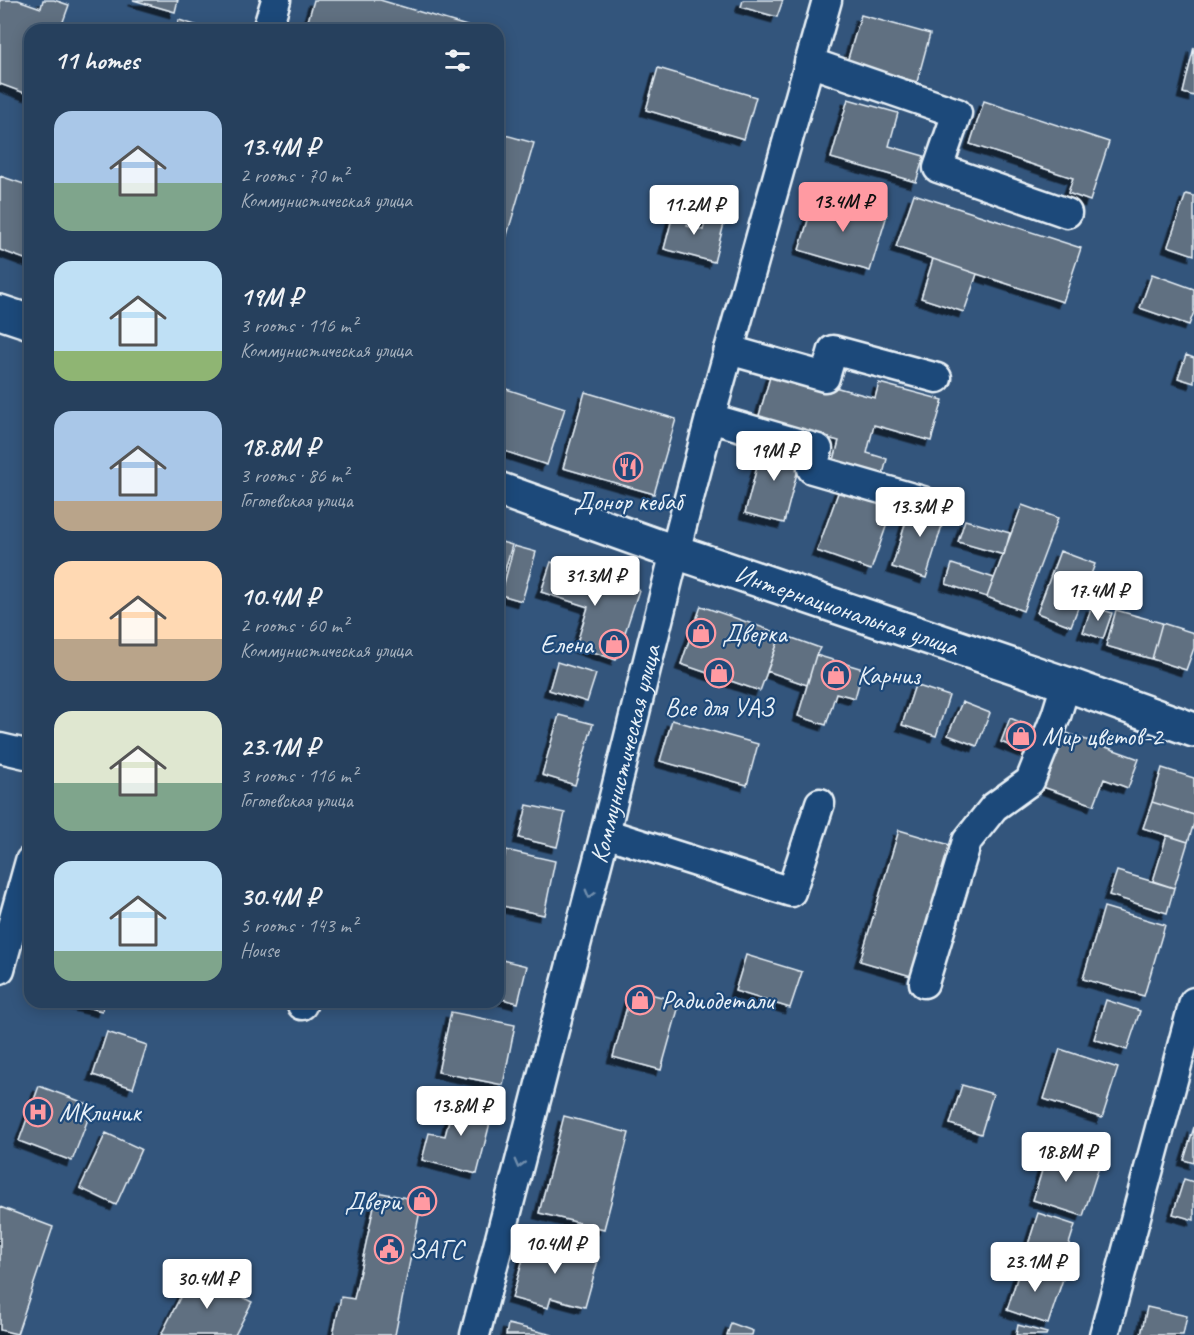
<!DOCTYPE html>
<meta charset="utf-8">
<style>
:root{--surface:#26405d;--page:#324b66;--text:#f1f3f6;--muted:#a4afbc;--line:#425972;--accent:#ff9aa2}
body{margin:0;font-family:Caveat,sans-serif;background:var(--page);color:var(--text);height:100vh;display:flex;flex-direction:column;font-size:22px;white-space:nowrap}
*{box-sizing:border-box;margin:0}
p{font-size:20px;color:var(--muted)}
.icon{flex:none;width:33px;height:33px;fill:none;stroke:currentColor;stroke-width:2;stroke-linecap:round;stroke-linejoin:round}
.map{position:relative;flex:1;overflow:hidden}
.details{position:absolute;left:24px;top:24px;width:480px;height:984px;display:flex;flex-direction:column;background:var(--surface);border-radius:18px;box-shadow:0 3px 15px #0003,0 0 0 2px var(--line)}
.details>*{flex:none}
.price{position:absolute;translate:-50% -51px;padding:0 14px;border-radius:6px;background:#fff;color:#222;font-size:20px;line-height:39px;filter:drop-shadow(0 2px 3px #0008)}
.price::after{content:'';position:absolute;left:50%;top:36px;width:18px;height:14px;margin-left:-9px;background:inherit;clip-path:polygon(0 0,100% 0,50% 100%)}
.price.active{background:var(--accent);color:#111}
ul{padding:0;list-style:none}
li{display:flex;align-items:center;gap:18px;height:150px;padding:0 30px}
li span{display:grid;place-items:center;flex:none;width:168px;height:120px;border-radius:18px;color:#555}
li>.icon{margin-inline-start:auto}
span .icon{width:72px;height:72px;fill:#fffc;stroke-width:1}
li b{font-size:26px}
h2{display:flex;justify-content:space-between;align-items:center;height:72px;padding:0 30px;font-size:26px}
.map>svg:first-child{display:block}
.building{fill:#617081;stroke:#e8f1f8;stroke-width:1.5;filter:url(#shadow)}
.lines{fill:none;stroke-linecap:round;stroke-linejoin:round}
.minor-casing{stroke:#e8f1f8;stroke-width:33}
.major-casing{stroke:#e8f1f8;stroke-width:38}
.minor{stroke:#1f4a7a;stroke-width:28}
.major{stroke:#1f4a7a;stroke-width:33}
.oneway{stroke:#6f8dac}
.labels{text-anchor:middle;stroke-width:4.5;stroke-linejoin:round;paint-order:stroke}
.poi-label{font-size:26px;fill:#e8f1f8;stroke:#1f4a7a;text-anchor:start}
.street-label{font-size:26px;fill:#e8f1f8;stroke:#1f4a7a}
</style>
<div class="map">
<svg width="1194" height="1335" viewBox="0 0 1194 1335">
<defs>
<filter id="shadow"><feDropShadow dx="-5.5" dy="5.5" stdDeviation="0" flood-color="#0009"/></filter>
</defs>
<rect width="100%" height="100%" fill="#33557c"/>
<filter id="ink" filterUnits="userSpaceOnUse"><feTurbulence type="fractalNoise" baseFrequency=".0167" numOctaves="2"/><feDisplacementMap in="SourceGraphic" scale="12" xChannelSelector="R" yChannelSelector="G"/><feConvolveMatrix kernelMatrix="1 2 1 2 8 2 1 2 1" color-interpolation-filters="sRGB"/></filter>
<g filter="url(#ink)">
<path class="building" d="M0,0H18L41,8L43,0H54L69,5L60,30H30V95L0,84Z
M133,0H178L175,12Z
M314,0H380L467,26L466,30H312L306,28Z
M743,0H783L777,17L741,7Z
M861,15L930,34L917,82L847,62Z
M179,20L211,30H176Z
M1194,47V96L1183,93Z
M658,68L756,97L744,139L646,110Z
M848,99L898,113L889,146L924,156L916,182L831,158Z
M984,101L1109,142L1090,201L1068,193L1073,178L970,144Z
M498,133L534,143L503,249L498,248Z
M0,176L30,186V261L0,250Z
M816,194L887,215L870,271L799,250Z
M914,194L1081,248L1063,302L977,274L964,312L921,298L933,259L896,247Z
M1186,194L1194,196V255L1168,246Z
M675,207L691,211L687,226L703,230L707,215L725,220L714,262L664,249Z
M933,259L977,274L964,312L921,298Z
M1152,274L1194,289V312L1189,325L1140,308Z
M1186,355L1194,358V383L1178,378Z
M772,370L875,398L879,383L943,400L931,441L874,425L867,453L887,459L882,478L833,464L839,441L758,419Z
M500,387L565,408L547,465L498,449V393Z
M585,392L676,419L654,494L563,468Z
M764,440L803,450L784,523L745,513Z
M842,482L895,501L871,570L817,551Z
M913,499L947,509L926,578L892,567Z
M1022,505L1058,518L1023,611L987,597Z
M965,520L1010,533L1004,555L958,542Z
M498,541L512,545L502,580L498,578Z
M514,546L536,552L522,601L501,595Z
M1060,551L1095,564L1071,626L1037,613Z
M551,562L639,590L616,660L576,646L588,607L541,592Z
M952,564L994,578L987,597L946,584Z
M701,606L781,634L760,691L681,664Z
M1092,606L1112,613L1103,639L1083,632Z
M1116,610L1162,623L1152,659L1106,646Z
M1162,623L1194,633V648L1186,670L1152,659Z
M781,634L820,648L816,655L807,685L767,671Z
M816,655L863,669L855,698L836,693L826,725L798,716Z
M557,662L596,674L587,702L549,690Z
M915,685L949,696L936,736L902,725Z
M962,702L990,713L977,746L948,735Z
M559,715L593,724L575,785L542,775Z
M1010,718L1040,730L1031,754L1001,742Z
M672,720L758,744L747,785L660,761Z
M1064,732L1139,759L1128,788L1104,779L1094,805L1043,787Z
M1162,768L1194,778V815L1152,802Z
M1152,802L1194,815V823L1188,842L1143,828Z
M527,805L565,813L557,847L519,838Z
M899,830L950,845L911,976L860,961Z
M1167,835L1188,842L1174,888L1153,881Z
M506,850L555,861L544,915L498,905V887Z
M1117,871L1174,888L1167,913L1109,895Z
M1104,907L1165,925L1144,996L1083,979Z
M746,955L802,972L790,1008L735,991Z
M498,959L527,966L518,1003L498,998Z
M632,989L680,1002L661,1070L613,1057Z
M1106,1000L1140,1011L1127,1050L1094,1039Z
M67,1002H105L102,1011Z
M451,1012L515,1025L503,1085L438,1072Z
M107,1032L147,1045L133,1088L93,1075Z
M1060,1049L1118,1068L1102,1118L1044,1099Z
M962,1085L993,1094L981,1134L950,1124Z
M39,1086L93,1106L72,1161L19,1141Z
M455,1097L494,1107L477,1174L422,1160L429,1133L445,1136Z
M564,1116L629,1133L604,1229L539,1213Z
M1194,1127V1163L1184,1160Z
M106,1133L141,1149L116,1205L80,1188Z
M1048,1151L1099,1167L1083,1216L1033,1200Z
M1184,1179L1194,1182V1220L1173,1214Z
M377,1192L422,1201L395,1335H333L341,1297L354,1299Z
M0,1207L53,1227L17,1334L0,1330Z
M1038,1213L1075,1225L1062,1266L1025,1254Z
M529,1238L599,1257L585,1307L551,1298L548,1308L512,1298Z
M1022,1263L1064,1276L1048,1324L1007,1310Z
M193,1272L252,1302L235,1335H161Z
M1147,1307L1187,1316L1183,1335H1141Z
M731,1323L753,1331L752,1335H727Z
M508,1324L553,1335H506Z
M1018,1325L1047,1333L1046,1335H1016Z"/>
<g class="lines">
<g class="minor-casing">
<g id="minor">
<path d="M267,30L276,0"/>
<path d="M809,62L957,113L938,168L1067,213"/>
<path d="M729,350L825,377L833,350L937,378"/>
<path d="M710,418L818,449L812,469L923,501"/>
<path d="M0,748L30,755"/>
<path d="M605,833L791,892L820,803"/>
<path d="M0,969L30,861"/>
<path d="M924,983L967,841L994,807L1030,781L1056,716L1066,684"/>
<path d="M302,1005L303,1002"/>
<path id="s1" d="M475,1335L605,833L675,552L710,418L827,0"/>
<path d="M1104,1335L1194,1002"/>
</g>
</g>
<g class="major-casing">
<g id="major">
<path d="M0,312L30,322"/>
<path id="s2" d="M498,489L657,546L697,559L1066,684L1194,730"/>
</g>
</g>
<use href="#minor" class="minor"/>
<use href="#major" class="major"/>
</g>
<defs><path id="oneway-chevron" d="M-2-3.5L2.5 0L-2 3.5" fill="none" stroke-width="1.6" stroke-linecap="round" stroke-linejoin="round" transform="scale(1.5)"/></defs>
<g class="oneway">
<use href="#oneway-chevron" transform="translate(590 894) rotate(105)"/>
<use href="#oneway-chevron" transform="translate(519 1164) rotate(105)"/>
</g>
</g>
<defs>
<g id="restaurant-ring" transform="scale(1.5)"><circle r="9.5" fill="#1f4a7a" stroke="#ff9aa2" stroke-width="1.5"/><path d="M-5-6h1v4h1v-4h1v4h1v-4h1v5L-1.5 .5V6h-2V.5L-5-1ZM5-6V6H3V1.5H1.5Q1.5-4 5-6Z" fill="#ff9aa2"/></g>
<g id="shop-ring" transform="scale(1.5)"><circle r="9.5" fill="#1f4a7a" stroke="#ff9aa2" stroke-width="1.5"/><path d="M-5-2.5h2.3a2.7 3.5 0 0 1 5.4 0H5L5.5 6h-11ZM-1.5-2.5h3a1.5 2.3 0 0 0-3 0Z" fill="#ff9aa2"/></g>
<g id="hospital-ring" transform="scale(1.5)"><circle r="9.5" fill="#1f4a7a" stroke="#ff9aa2" stroke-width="1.5"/><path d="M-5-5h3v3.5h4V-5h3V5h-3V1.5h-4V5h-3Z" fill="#ff9aa2"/></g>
<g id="civic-ring" transform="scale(1.5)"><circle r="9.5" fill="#1f4a7a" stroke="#ff9aa2" stroke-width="1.5"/><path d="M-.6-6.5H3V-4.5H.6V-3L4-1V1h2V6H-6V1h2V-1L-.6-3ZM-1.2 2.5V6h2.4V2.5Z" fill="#ff9aa2"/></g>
</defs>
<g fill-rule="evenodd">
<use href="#restaurant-ring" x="628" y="467"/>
<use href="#shop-ring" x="701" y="633"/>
<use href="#shop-ring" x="614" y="644"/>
<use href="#shop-ring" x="719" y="673"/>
<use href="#shop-ring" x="836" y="675"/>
<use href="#shop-ring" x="1021" y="736"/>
<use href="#shop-ring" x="640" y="1000"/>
<use href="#hospital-ring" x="38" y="1112"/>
<use href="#shop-ring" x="422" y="1201"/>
<use href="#civic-ring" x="389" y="1249"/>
</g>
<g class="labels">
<g class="poi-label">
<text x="628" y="510" text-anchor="middle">Донор кебаб</text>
<text x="722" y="642">Дверка</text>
<text x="593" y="653" text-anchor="end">Елена</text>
<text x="857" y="684">Карниз</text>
<text x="719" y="716" text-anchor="middle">Все для УАЗ</text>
<text x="1042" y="745">Мир цветов-2</text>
<text x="661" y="1009">Радиодетали</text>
<text x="59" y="1121">МКлиник</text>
<text x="401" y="1210" text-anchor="end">Двери</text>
<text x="410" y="1258">ЗАГС</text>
</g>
<g class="street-label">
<text dy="9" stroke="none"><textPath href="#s2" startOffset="369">Интернациональная улица</textPath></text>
<text dy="9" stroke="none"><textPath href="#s1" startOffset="600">Коммунистическая улица</textPath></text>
</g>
</g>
</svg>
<b class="price active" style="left:843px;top:233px">13.4M ₽</b>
<b class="price" style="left:694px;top:236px">11.2M ₽</b>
<b class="price" style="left:774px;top:482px">19M ₽</b>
<b class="price" style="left:920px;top:538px">13.3M ₽</b>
<b class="price" style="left:595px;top:607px">31.3M ₽</b>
<b class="price" style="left:1098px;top:622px">17.4M ₽</b>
<b class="price" style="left:461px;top:1137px">13.8M ₽</b>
<b class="price" style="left:1066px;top:1183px">18.8M ₽</b>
<b class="price" style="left:555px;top:1275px">10.4M ₽</b>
<b class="price" style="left:1035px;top:1293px">23.1M ₽</b>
<b class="price" style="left:207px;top:1310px">30.4M ₽</b>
<section class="details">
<h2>11 homes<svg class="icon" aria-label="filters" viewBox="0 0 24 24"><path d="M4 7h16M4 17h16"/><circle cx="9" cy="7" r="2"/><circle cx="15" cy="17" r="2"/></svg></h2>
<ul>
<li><span style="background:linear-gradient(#a9c7e8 60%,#7fa58c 0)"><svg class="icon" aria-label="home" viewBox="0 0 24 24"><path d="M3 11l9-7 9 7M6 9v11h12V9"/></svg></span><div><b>13.4M ₽</b><p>2 rooms · 70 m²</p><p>Коммунистическая улица</p></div></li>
<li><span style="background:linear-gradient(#bfe0f5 75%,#8fb573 0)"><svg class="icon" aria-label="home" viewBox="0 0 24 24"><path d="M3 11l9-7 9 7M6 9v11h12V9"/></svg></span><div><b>19M ₽</b><p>3 rooms · 116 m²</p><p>Коммунистическая улица</p></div></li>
<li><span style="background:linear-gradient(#a9c7e8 75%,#b9a48a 0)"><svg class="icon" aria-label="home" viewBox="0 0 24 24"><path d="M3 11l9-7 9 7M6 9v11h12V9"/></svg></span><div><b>18.8M ₽</b><p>3 rooms · 86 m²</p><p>Гоголевская улица</p></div></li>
<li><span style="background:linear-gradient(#ffd9b3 65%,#b9a48a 0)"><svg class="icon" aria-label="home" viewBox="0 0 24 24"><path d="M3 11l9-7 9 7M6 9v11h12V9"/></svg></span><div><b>10.4M ₽</b><p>2 rooms · 60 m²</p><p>Коммунистическая улица</p></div></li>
<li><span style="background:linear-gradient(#dfe7d0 60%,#7fa58c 0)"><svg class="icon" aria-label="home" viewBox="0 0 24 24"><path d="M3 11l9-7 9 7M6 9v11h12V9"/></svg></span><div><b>23.1M ₽</b><p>3 rooms · 116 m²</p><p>Гоголевская улица</p></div></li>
<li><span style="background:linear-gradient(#bfe0f5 75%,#7fa58c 0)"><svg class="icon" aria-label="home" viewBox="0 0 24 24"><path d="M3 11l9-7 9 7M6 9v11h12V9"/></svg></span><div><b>30.4M ₽</b><p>5 rooms · 143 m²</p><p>House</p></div></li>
</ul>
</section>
</div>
